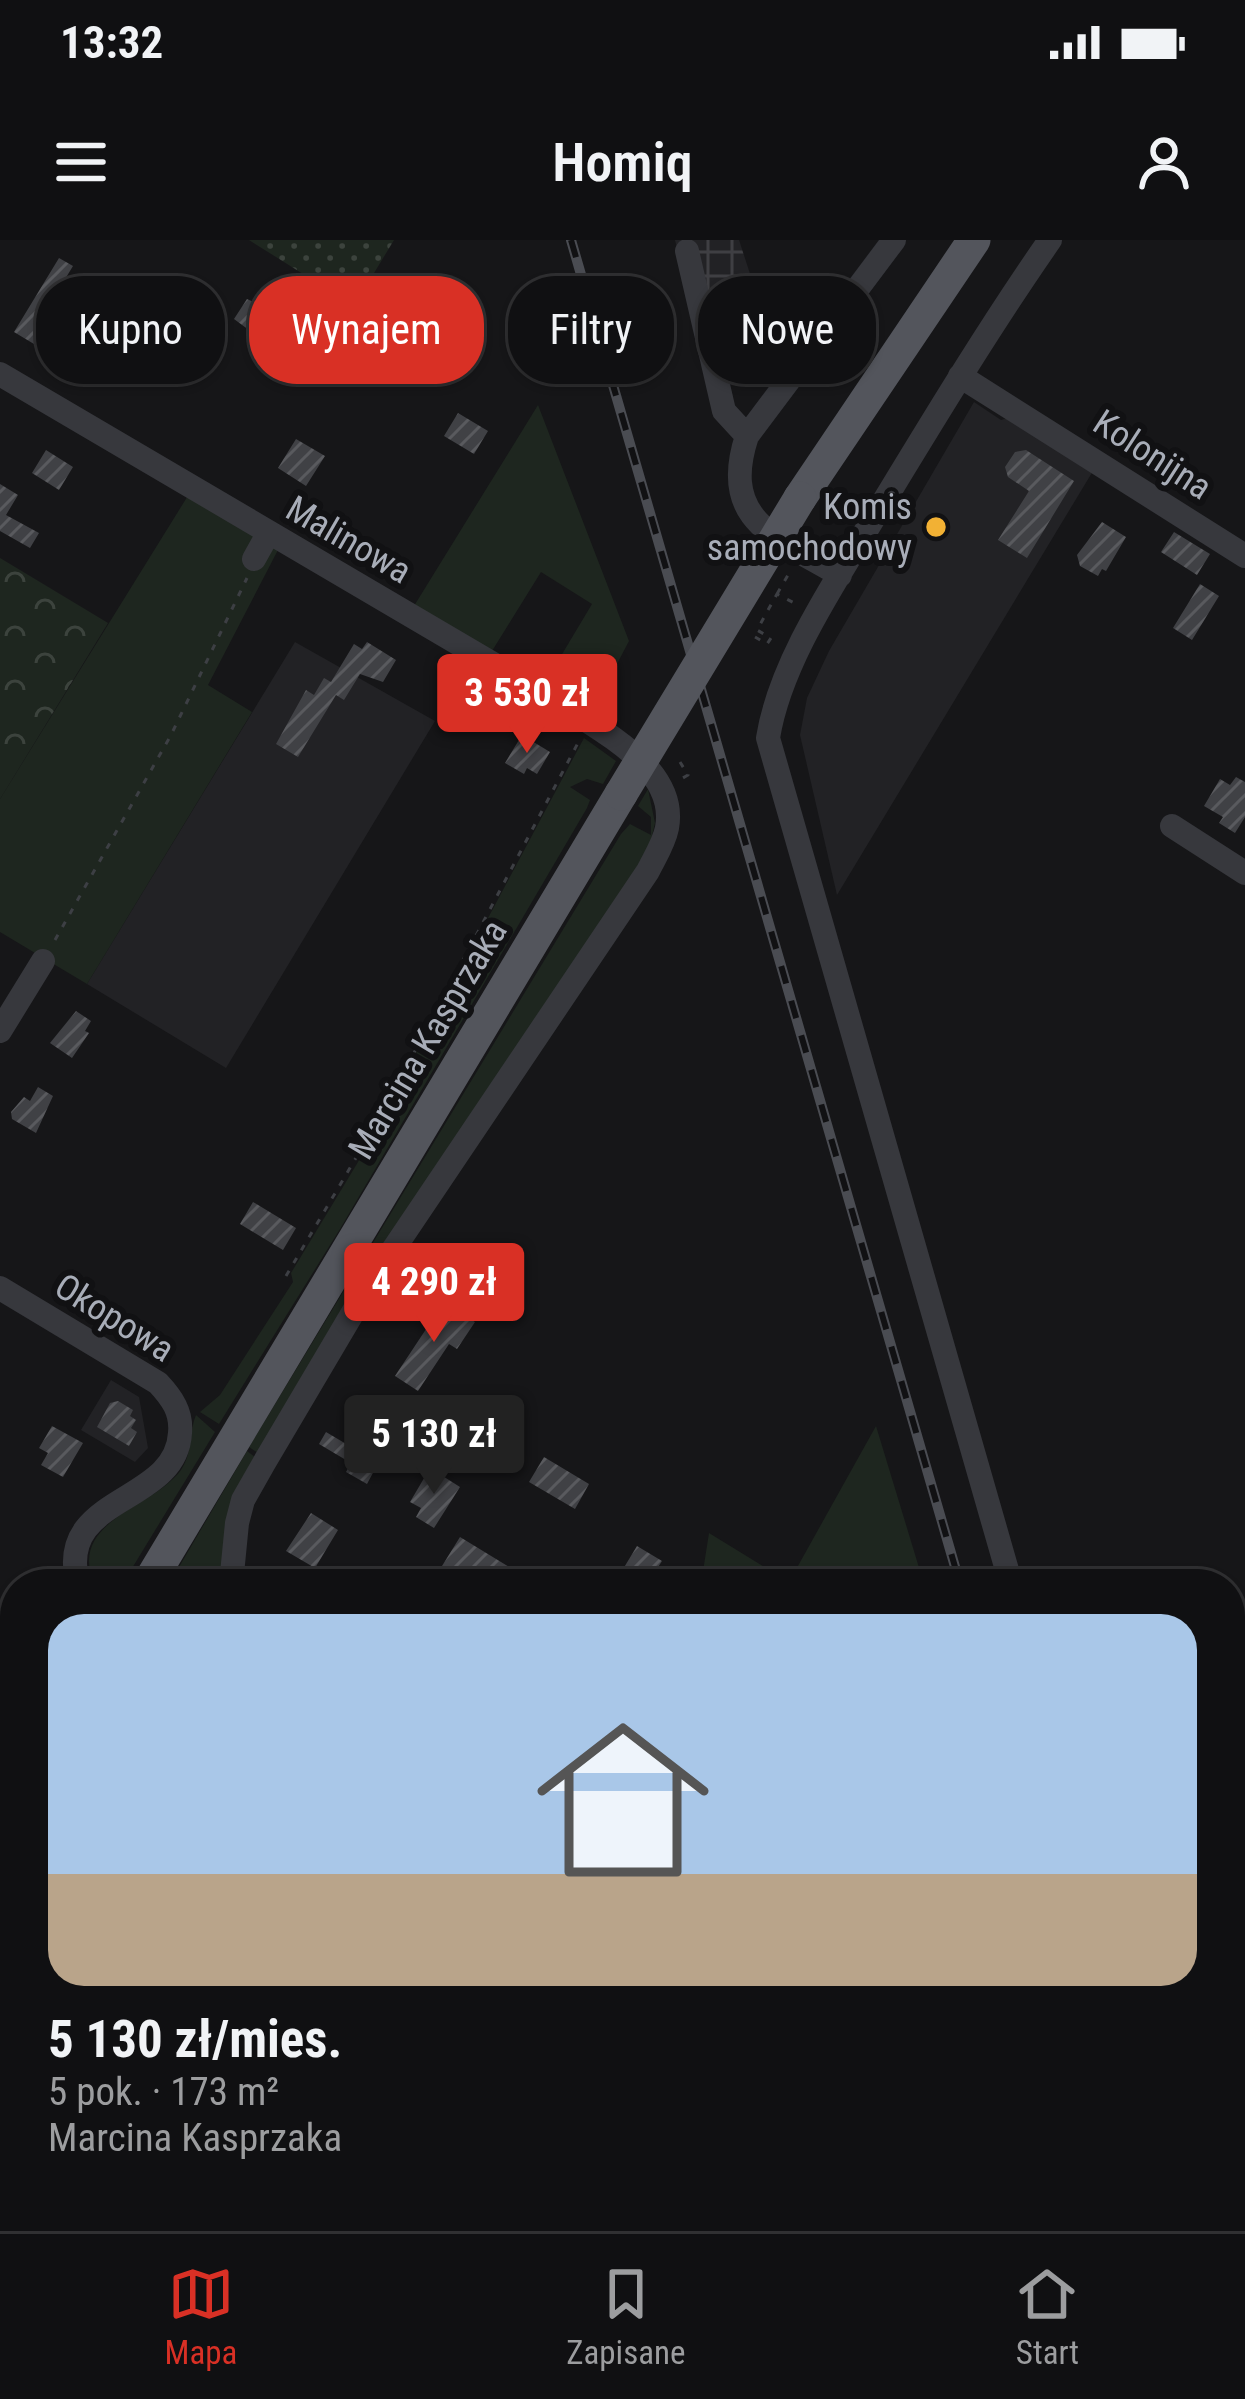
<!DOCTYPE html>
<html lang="pl">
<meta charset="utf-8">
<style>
:root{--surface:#101012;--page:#19191b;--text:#f1f3f6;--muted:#9c9d9f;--line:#303032;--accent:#d93025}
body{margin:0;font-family:"Roboto Condensed",sans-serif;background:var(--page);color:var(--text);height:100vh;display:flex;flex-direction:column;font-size:45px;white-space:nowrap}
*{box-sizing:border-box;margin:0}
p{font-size:39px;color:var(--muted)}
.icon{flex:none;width:66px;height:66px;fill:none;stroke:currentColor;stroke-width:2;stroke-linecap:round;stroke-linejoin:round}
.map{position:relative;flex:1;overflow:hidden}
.panel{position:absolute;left:0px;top:1329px;width:1245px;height:663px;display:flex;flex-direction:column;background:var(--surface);border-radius:48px 48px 0 0;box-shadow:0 3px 9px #0004,0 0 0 3px var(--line)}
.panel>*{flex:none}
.guide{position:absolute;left:36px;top:36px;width:1173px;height:108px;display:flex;gap:24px}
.price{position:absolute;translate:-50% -102px;padding:0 27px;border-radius:12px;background:var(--accent);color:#fff;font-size:39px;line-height:78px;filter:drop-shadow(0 3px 6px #0008)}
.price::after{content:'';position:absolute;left:50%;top:72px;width:36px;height:27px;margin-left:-18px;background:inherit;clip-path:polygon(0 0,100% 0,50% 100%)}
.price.active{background:#222;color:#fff}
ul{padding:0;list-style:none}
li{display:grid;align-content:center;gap:24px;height:636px;padding:0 48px}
li span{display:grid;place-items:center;height:372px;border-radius:36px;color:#555}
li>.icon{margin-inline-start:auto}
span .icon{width:216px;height:216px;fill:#fffc;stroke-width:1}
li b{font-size:51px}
.tag{padding:0 42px;border-radius:48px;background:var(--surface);box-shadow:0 3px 9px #0004,0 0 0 3px var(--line);font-size:42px;line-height:108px}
.tag.active{background:var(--accent);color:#fff}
.status{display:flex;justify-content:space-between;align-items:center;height:84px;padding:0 60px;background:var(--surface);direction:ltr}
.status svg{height:33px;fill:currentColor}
header{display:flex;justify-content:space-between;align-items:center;height:156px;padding:0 48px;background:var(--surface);font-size:54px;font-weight:600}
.menu{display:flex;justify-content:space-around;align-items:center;height:168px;border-top:3px solid var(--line);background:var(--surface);font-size:33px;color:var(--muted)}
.menu a{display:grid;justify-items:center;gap:6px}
.menu .active{color:var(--accent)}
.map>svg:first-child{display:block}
.built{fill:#222225}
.industrial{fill:url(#industrial-grid)}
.grass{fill:#1e261f}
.forest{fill:url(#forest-crowns)}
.garden{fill:url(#garden-dots)}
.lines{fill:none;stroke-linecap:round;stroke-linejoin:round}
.stream{stroke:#2c353c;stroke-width:6}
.building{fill:url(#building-hatch)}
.path{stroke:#3d3f44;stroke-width:3;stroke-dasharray:6 9;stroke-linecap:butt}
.minor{stroke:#37383d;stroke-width:24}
.major{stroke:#53555c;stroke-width:33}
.rail-casing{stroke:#4a4c52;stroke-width:10}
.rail{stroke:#111113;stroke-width:6;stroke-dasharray:18;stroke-linecap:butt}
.major-bridge{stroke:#53555c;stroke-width:33}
.poi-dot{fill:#f2b134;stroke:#111113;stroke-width:4.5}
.labels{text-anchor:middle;stroke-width:12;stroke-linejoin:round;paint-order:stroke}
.street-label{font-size:36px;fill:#a8adb8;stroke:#111113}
.poi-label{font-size:36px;fill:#a8adb8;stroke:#111113;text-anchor:end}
</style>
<div class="status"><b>13:32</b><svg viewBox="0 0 49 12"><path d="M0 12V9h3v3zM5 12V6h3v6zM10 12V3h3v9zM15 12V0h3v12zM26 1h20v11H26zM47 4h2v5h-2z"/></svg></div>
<header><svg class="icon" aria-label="menu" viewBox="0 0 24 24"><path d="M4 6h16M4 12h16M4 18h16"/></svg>Homiq<svg class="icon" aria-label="person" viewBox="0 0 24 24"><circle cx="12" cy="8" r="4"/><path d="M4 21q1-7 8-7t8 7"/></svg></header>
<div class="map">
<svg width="1245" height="1991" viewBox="0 0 1245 1991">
<defs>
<pattern id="industrial-grid" width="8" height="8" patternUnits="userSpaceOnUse" patternTransform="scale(3)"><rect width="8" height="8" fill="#222225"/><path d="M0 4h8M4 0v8" fill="none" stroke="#3f3f43"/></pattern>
<pattern id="forest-crowns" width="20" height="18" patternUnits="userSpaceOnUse" patternTransform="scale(3)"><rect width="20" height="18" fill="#1e261f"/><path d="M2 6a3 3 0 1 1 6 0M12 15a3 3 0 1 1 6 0" fill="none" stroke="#3c433d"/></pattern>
<pattern id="garden-dots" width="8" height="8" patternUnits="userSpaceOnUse" patternTransform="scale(3)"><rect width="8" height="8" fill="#1e261f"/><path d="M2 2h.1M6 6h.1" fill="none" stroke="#3c433d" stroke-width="1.8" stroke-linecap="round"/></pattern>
<pattern id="building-hatch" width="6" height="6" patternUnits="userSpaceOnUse" patternTransform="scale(3)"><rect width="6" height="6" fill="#404145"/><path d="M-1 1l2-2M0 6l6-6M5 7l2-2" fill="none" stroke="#595a5e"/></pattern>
</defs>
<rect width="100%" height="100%" fill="#161618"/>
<path class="built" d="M974,162L1001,180L1008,178L1093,231L837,655L800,495L807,458L829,411Z
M295,402L435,481L226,828L87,744Z
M111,1140L139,1157L148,1208L135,1222L81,1190Z
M0,1713L15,1722V1830L0,1820Z"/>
<path class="industrial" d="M675,0H739L762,71L699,89Z"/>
<path class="grass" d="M538,165L629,401L593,470L546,441L592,364L541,332L492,411L414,366Z
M189,254L279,308L208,445L252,472L87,744L0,692V559Z
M584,498L616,521L603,544L587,539L570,547L590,560L587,568L340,989L219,1184L200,1172L220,1155L293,1042L291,1033L358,922Z
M648,549L655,583L648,612L258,1213L249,1207L621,594L630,584L651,595V577L638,566Z
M196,1175L215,1192L123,1343L93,1341C70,1280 153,1268 181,1230C193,1212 189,1192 196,1175Z
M876,1186L924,1344H701L709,1293L789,1342Z
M247,1211L255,1217L220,1344H169Z
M1230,1514L1245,1524V1991H1220L1216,1977H1230Z
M310,1977H1117L1121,1991H392L373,1979L363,1991H302Z"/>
<path class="forest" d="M0,318L108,383L0,559Z"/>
<path class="garden" d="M249,0H394L354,66Z"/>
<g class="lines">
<path class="stream" d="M695,1991L696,1977"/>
</g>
<path class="building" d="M59,18L73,26L45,72L69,91L54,116L14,92Z
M179,35L215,53L190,93L175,84L187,65L168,53Z
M247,59L283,76L279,82L289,89L276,110L234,79Z
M458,173L488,191L474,214L444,196Z
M296,199L325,216L306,246L278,228Z
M46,210L73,227L59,250L32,233Z
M1026,210L1074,241L1027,318L998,300L1029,251L1008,237L1005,227L1015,212Z
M0,244L18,255L6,275L39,293L30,308L0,291Z
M1102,282L1126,297L1106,331L1102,329L1098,336L1080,326L1077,315Z
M1174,292L1210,314L1197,335L1161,312Z
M1200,344L1219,356L1192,400L1173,388Z
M367,402L396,420L383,442L360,434L344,460L336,455L298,517L276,504L306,450L314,455L324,438L331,442L354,404L362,409Z
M522,495L550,512L537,534L527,528L524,534L505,523Z
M1236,537L1245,542V577L1235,593L1219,583L1223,577L1204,566L1220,539L1230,545Z
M76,771L91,781L85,791L89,793L72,818L50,803Z
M38,847L53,856L36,893L12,879L11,872L24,857L30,861Z
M253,962L296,988L283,1010L240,984Z
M444,1062L475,1082L457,1109L449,1104L418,1151L395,1136Z
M118,1161L133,1170L130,1176L136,1180L131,1188L137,1192L129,1206L97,1187L110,1163Z
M52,1186L83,1203L63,1237L41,1225L48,1213L39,1208Z
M326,1192L358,1211L363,1203L383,1214L367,1244L346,1232L351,1223L319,1204Z
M544,1217L589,1244L575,1269L529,1242Z
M430,1228L460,1247L434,1288L416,1277L421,1268L410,1262Z
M311,1273L338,1290L315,1328L286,1311Z
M460,1297L519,1333L512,1344H471L442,1326Z
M637,1306L662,1321L647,1344H614Z"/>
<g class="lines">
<path class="path" d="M777,354L791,330
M755,397L767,404L771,398L757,390L777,354L796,364
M680,522L688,535L681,539
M55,700L171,495L247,338
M286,1036L379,879L579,501
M1230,1550L1245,1561"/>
<path class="minor" d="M687,11L724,171L747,196
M0,134L563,465C602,492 678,529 667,588C664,603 655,617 648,631L368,1047L264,1223L243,1260L237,1283L231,1344
M960,136L1245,316
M254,319L268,294
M840,335C776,297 719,281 747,196L894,0
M1172,586L1245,633
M0,791L43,721
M0,1048L158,1143C172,1158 182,1172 180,1193C176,1266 54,1254 78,1344
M1011,1344L768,498C780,422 836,341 876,274C932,182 988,89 1050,0
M0,1833L15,1842
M228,1977L250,1991
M1192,1977L1196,1991"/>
<path class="major" d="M800,258L974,0
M148,1344L621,554
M0,1588L15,1564"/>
<g class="rail-casing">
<path id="rail" d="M571,0L960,1344
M1144,1977L1148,1991"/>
</g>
<use href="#rail" class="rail"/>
<path class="major-bridge" d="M621,554L800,258"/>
</g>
<circle class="poi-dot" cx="936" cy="287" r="12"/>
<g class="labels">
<g class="street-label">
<text transform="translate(1153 214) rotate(33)" y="13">Kolonijna</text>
<text transform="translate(349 299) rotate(30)" y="13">Malinowa</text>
<text transform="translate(427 799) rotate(-59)" y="13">Marcina Kasprzaka</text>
<text transform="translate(115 1077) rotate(32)" y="13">Okopowa</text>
</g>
<g class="poi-label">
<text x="912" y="279">Komis<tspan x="912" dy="41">samochodowy</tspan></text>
</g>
</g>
</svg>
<b class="price" style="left:527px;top:516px">3 530 zł</b>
<b class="price" style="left:434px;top:1105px">4 290 zł</b>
<b class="price active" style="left:434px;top:1257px">5 130 zł</b>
<div class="guide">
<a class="tag">Kupno</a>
<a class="tag active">Wynajem</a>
<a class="tag">Filtry</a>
<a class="tag">Nowe</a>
</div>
<section class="panel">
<ul>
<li><span style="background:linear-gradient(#a9c7e8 70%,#b9a48a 0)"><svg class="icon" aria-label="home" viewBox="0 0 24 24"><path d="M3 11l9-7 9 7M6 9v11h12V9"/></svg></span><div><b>5 130 zł/mies.</b><p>5 pok. · 173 m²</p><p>Marcina Kasprzaka</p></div></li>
</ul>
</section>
</div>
<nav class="menu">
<a class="active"><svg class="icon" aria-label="map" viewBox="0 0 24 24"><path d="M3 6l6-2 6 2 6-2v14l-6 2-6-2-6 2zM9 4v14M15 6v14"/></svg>Mapa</a>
<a><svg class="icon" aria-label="saved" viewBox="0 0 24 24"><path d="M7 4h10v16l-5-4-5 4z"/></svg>Zapisane</a>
<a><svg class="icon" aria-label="home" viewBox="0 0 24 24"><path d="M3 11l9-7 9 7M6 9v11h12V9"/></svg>Start</a>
</nav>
